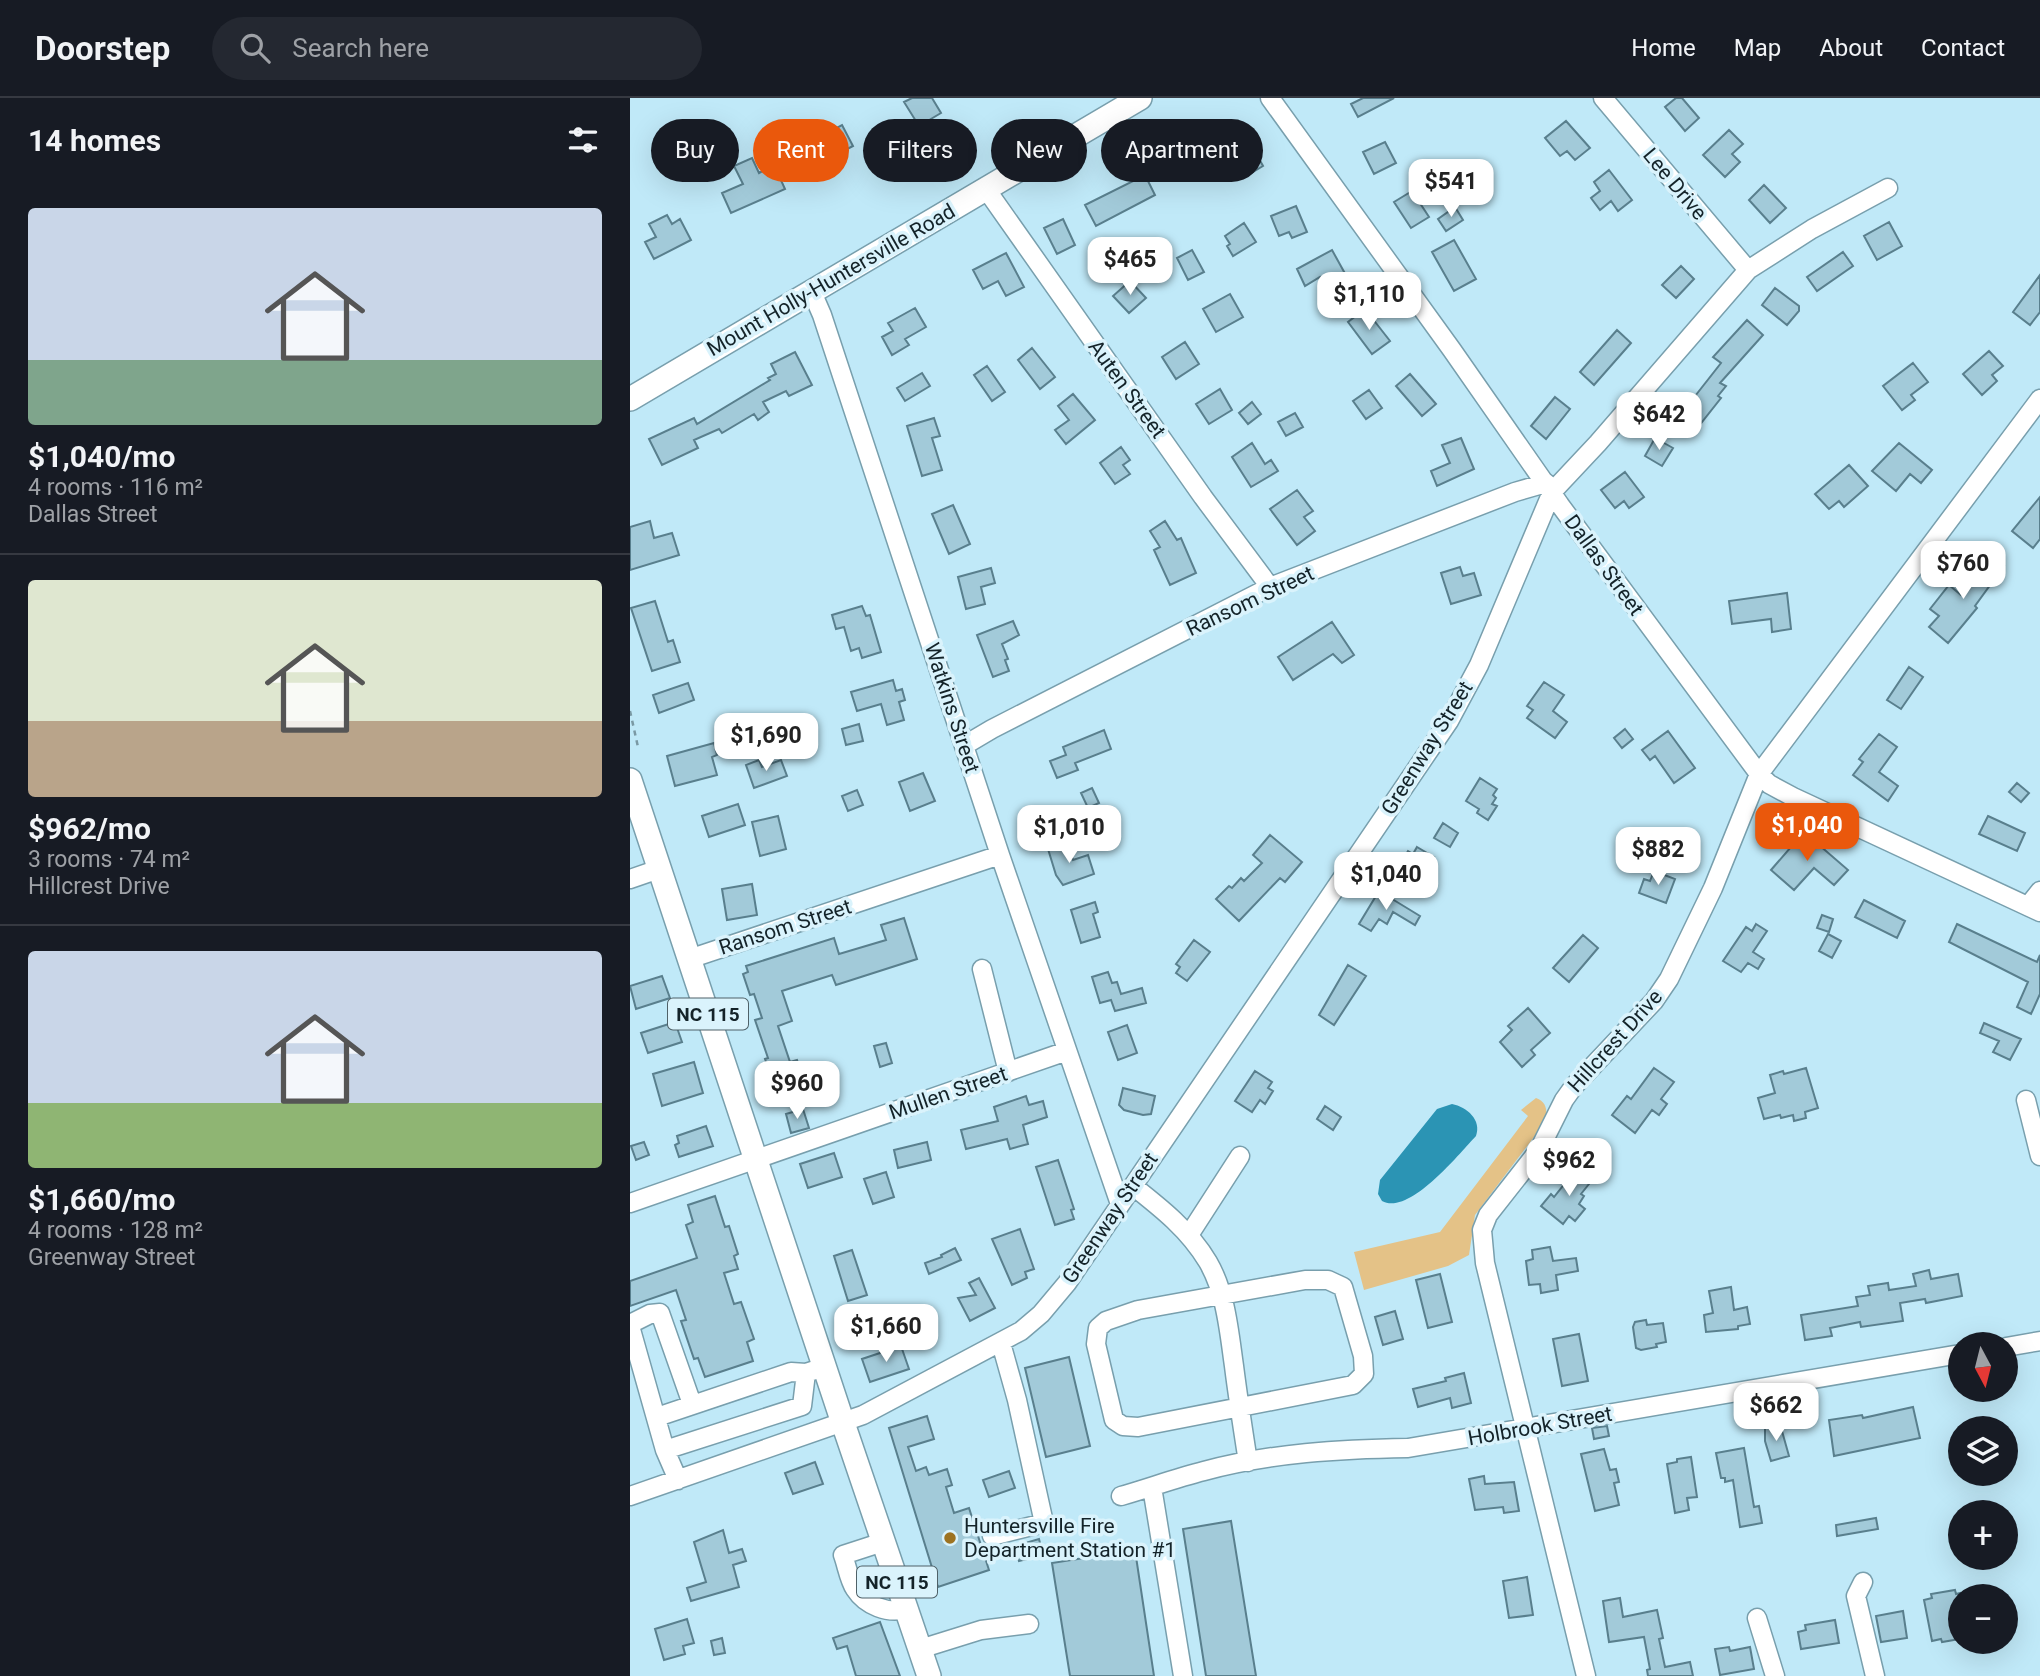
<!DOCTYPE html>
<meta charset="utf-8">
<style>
:root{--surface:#171b24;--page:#242831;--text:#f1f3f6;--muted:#9ea1a6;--line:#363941;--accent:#ea580c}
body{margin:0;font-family:Roboto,sans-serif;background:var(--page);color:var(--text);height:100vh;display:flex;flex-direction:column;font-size:26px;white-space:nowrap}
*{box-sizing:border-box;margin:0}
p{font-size:23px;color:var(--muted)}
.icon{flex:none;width:38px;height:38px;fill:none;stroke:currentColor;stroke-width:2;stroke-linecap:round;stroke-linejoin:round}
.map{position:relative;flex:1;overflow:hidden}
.panel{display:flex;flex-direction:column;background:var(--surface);width:630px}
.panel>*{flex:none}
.guide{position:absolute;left:21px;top:21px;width:665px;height:63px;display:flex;gap:14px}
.needle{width:46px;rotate:173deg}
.tools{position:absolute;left:1318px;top:1234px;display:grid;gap:14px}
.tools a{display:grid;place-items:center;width:70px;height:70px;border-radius:50%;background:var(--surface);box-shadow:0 7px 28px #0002;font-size:35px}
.price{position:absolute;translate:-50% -60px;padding:0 16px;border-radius:14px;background:#fff;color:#222;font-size:23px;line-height:46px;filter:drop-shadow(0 2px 4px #0008)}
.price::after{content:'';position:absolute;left:50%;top:42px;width:21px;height:16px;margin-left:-10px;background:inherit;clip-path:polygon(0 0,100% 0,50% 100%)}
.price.selected{background:var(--accent);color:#fff}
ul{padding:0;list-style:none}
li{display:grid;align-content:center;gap:14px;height:371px;padding:0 28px}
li+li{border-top:2px solid var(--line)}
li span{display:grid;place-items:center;height:217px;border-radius:7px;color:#555}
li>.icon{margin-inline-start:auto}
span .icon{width:126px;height:126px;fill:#fffc;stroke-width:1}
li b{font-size:30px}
h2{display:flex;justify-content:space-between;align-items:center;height:84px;padding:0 28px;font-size:30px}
.pill{padding:0 24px;border-radius:32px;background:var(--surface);box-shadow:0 7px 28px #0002;font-size:24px;line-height:63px}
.pill.selected{background:var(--accent);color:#fff}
header{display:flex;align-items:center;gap:42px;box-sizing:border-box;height:98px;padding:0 35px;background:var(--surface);border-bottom:2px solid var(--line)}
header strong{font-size:33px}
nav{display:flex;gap:38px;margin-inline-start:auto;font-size:24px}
.search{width:490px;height:63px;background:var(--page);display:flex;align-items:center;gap:18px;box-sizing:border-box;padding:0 24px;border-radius:38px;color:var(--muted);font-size:26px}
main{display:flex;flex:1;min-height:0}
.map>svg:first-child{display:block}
.green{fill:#e4c287}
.water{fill:#2b94b4}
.building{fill:#a2cad9;stroke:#597f8d;stroke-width:2}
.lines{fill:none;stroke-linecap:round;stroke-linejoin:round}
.minor-casing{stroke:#789fad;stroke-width:21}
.major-casing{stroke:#789fad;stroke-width:26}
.path{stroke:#7a99a4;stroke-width:2.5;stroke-dasharray:5 5;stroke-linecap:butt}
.minor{stroke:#fff;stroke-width:18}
.major{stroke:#fff;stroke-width:23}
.poi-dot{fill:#9d7321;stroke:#daf3fc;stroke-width:2.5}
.labels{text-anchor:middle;stroke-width:7;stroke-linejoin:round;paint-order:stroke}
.shield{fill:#daf3fc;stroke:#4f6168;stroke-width:2}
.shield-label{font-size:19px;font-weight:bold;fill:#142329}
.street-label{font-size:21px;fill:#142329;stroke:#daf3fc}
.poi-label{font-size:21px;fill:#142329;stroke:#daf3fc;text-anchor:start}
</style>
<header>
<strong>Doorstep</strong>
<div class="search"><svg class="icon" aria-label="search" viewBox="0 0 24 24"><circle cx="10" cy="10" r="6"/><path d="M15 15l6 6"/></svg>Search here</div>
<nav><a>Home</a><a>Map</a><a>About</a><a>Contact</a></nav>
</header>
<main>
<section class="panel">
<h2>14 homes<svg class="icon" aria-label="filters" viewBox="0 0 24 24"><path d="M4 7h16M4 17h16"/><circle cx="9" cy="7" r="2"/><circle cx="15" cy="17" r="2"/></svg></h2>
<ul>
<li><span style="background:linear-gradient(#c9d6e8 70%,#7fa58c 0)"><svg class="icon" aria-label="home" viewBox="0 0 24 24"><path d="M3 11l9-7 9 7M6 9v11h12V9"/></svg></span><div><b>$1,040/mo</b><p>4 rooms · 116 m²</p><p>Dallas Street</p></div></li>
<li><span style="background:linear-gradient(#dfe7d0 65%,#b9a48a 0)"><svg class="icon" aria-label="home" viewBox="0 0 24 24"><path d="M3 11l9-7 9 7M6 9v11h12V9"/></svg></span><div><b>$962/mo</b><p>3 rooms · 74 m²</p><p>Hillcrest Drive</p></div></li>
<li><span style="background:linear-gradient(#c9d6e8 70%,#8fb573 0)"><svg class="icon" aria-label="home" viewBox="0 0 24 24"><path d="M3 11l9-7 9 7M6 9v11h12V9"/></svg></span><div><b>$1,660/mo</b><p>4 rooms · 128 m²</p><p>Greenway Street</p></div></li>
</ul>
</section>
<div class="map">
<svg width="1410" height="1578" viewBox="0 0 1410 1578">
<rect width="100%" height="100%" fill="#c0e9f8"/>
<path class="green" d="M906,1000C917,1004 917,1012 916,1023L845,1117L839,1157L818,1168L734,1192L724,1154L810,1134L898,1018L891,1012Z"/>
<path class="water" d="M822,1006C837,1009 852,1022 846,1038C828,1057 779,1118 752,1103L748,1096L750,1082L807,1011Z"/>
<path class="building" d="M282,0H302L311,15L289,28L274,4Z
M733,0H764L728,19L721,6Z
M1046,0H1052L1069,20L1055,33L1035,9Z
M608,23L633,68L621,75L611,57L575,77L557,46L569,39L572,44Z
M936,23L960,50L945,62L937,53L930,58L915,40Z
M212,27L223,48L189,66L178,45Z
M1099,32L1113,46L1102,56L1110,64L1095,79L1073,57Z
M755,44L766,65L744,76L733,54Z
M122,60L129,75L144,67L155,91L101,115L92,95L113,86L104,68Z
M979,72L1002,102L988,113L981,103L970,112L961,100L970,93L964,84Z
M515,77L525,97L466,128L455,107Z
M1134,87L1156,110L1140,125L1119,102Z
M782,93L799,119L781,130L764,104Z
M666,108L677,134L662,140L659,134L649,138L641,118Z
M825,109L833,122L816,133L808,121Z
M37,117L42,126L50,121L61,142L24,161L15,144L26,139L19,126Z
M433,121L445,147L427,156L414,130Z
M1259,124L1272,148L1247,162L1234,138Z
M614,125L626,144L603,158L597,148L600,146L595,138Z
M824,142L846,181L824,193L802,154Z
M562,152L574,174L558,182L547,160Z
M702,152L718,181L698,193L690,179L675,188L667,171Z
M1213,154L1223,168L1187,193L1177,179Z
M376,155L394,189L376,198L368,183L353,191L343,172Z
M1051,168L1064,181L1046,200L1032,187Z
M1410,177V214L1400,227L1383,214Z
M500,183L516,200L499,215L483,198Z
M1145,190L1169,208V213L1157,227L1132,207Z
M600,196L613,219L586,234L573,211Z
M285,210L296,229L275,241L279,247L262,257L252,239L263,233L258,225Z
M735,211L760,243L742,256L718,224Z
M1117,222L1133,237L1090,285L1096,288L1088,298L1091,300L1068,329L1051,316L1091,265L1083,259Z
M987,232L1001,245L964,287L950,274Z
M555,244L569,266L546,281L532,259Z
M402,250L425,279L410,291L388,262Z
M1359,253L1373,268L1362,277L1367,283L1352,297L1333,276Z
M165,254L182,287L159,298L156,293L133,304L139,314L128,322L124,316L92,335L89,331L64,342L68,350L32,367L19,341L64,320L67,326L140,282L138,280L146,276L141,266Z
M1283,265L1298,284L1281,297L1285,302L1272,312L1253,288Z
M357,268L375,294L362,303L344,277Z
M292,275L300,288L275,303L267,290Z
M780,276L806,306L792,318L766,288Z
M590,291L602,312L579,326L566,306Z
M739,292L752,310L736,321L723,303Z
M443,296L465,322L436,346L425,332L439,322L428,308Z
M925,299L940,311L916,341L901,328Z
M622,304L631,316L618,326L609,315Z
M665,315L673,329L656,338L648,324Z
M304,320L310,338L302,340L312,372L292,378L277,328Z
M831,340L844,371L807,388L801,373L820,365L812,347Z
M1025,340L1043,350L1032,368L1015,358Z
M622,345L635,366L641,362L648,373L621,389L602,359Z
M1269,345L1302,372L1291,385L1280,376L1266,393L1242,373Z
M491,349L500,362L493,367L500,376L485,386L470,365Z
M1219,367L1238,388L1214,409L1209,403L1199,411L1185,396Z
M995,374L1014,399L999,410L994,403L985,410L971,392Z
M667,392L683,413L674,419L685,433L667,447L640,411Z
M1410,399V441L1403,450L1382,433Z
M323,407L340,446L319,456L302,416Z
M20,423L24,440L42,435L49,457L0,472V429Z
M535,423L547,442L551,440L566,475L540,487L524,452L530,449L520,433Z
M1360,457L1374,468L1345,508L1347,510L1318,545L1299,529L1309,518L1300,511L1319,487L1331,497Z
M830,469L833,478L844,475L851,497L821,506L811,475Z
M361,470L365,485L351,489L355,506L336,511L328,479Z
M1157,495L1161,531L1142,534L1141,521L1102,526L1099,503Z
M25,503L38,544L43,542L50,564L22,573L1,510Z
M232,508L236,518L240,517L251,554L232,560L229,550L221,553L214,529L206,531L202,517Z
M383,523L389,537L372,546L378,561L375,562L379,573L363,579L347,537Z
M702,524L724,557L712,565L703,556L663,582L648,559Z
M1279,569L1293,579L1271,611L1257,602Z
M263,582L266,593L272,591L275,602L269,604L274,622L257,627L251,606L227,613L221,594Z
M914,584L934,597L923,613L937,624L925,640L897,620L903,612L897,608Z
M58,585L64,602L29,615L23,597Z
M229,626L233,643L216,647L212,631Z
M995,631L1003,641L992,650L984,640Z
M474,632L481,651L445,665L448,672L427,680L420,663L436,657L433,649Z
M1038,633L1065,670L1044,685L1025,658L1020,662L1012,652Z
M1249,636L1267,649L1249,674L1268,688L1258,703L1223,677L1233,664L1229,661Z
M84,645L87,657L82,659L87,677L45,688L37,658Z
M129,662L132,669L151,662L157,678L124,690L116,667Z
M293,675L305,703L280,713L269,684Z
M850,680L867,691L863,697L866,700L862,706L867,708L858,722L847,715L849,711L836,703Z
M1387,685L1399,695L1391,704L1379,694Z
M462,690L469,705L458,710L451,695Z
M227,692L233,707L218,713L212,698Z
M108,706L115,727L79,739L72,718Z
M148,718L156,751L130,758L122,724Z
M1358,718L1395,735L1387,753L1349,736Z
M813,725L828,735L820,749L804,740Z
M1174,734L1218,772L1204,787L1184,770L1164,792L1141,772Z
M640,737L672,764L655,784L650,780L609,823L586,801L599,788L602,790L611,780L614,783L632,765L623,757Z
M437,745L443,762L458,757L464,776L433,787L426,777L418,751Z
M787,749L804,759L788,785L770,775L776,766L772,763L778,753L783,756Z
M1024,773L1045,781L1036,805L1009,795L1014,781L1020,783Z
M122,786L127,817L97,822L92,791Z
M749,793L790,818L785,827L763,814L757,826L749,821L741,833L729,826Z
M1234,802L1275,823L1267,840L1225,819Z
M465,804L468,814L463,816L470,839L451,845L441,812Z
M1192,817L1203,821L1199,834L1187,830Z
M274,820L287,861L206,887L202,877L152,893L162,923L148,928L160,964L167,962L175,986L147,995L135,961L138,960L125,922L132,920L124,896L120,897L113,876L118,874L116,868L204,840L209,856L256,842L251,827Z
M1126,826L1137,833L1123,854L1134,861L1128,871L1118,865L1111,874L1093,863L1116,829L1122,833Z
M1327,826L1407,864L1410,857V896L1401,916L1387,909L1398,884L1319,844Z
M1198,836L1211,843L1202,860L1189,853Z
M953,837L968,850L939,884L923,870Z
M564,842L580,854L557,883L546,875L550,869L546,866Z
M718,867L736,878L704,927L689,917Z
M478,874L482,885L487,884L491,896L512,890L516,905L485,913L481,902L470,905L462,879Z
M32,878L40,900L6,911L0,888Z
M898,910L920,935L901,952L905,957L892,969L870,944L882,932L878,928Z
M45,924L52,944L18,955L11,935Z
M1354,925L1391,941L1380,962L1363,954L1369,943L1350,935Z
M497,927L507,955L488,962L478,934Z
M256,945L262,965L250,969L244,948Z
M64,964L73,995L32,1008L23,976Z
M1024,970L1044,984L1031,1001L1037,1006L1029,1017L1022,1012L1005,1035L982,1017L997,998L1001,1001Z
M1176,970L1188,1010L1175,1014L1176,1020L1164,1023L1163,1017L1151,1020L1150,1017L1134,1021L1128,1000L1145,995L1140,977L1153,973L1154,976Z
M625,973L642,984L638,990L643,993L635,1006L630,1002L622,1014L605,1003Z
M493,990L525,998L521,1016L513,1017L494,1012L489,1007Z
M396,998L399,1007L413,1003L417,1019L393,1027L398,1046L380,1051L377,1041L336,1051L331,1032L368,1023L364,1009Z
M695,1008L711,1019L703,1032L687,1021Z
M173,1011L179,1030L161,1035L156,1016Z
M76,1028L83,1048L49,1059L45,1047L49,1045L47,1038Z
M14,1044L19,1057L6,1062L1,1048Z
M297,1044L301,1062L268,1070L264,1052Z
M204,1055L212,1079L178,1090L170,1066Z
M428,1062L444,1111L441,1112L444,1121L425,1127L406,1069Z
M948,1069L963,1081L951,1096L954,1098L949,1106L955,1111L945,1123L939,1118L933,1126L911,1108L921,1096L924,1099Z
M256,1074L264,1099L243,1106L234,1081Z
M85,1098L95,1129L99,1128L108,1156L104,1158L108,1171L94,1175L104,1206L111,1204L124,1241L117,1244L123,1263L75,1279L68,1260L64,1261L51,1223L56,1222L46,1192L0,1208V1183L67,1160L56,1127L63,1124L58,1107Z
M390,1131L404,1171L395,1174L397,1180L382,1187L362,1141Z
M920,1149L923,1163L946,1160L948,1173L926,1177L928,1192L911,1195L910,1186L899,1187L896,1163L903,1161L902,1152Z
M325,1150L331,1162L299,1176L295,1165L312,1159L311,1157Z
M222,1152L237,1197L218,1203L204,1158Z
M1299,1172L1301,1181L1328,1176L1332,1198L1296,1205L1295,1201L1270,1205L1273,1223L1231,1229L1230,1224L1200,1230L1202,1238L1175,1242L1171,1217L1228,1208L1226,1199L1240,1197L1238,1188L1258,1185L1259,1192L1286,1188L1283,1176Z
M810,1176L822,1224L798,1230L786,1182Z
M349,1180L365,1210L340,1223L328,1200L346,1197L339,1185Z
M1101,1189L1104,1212L1117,1209L1120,1226L1108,1228V1231L1076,1234L1074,1217L1083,1215L1079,1193Z
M765,1213L773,1241L753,1247L745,1219Z
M1016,1222L1017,1227L1033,1225L1036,1244L1026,1246L1027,1249L1011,1252L1006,1250L1003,1229L1005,1224Z
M949,1236L958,1283L932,1288L923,1241Z
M271,1248L279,1271L240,1284L232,1261Z
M439,1259L460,1348L416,1359L395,1270Z
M834,1275L841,1305L822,1310L820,1300L788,1309L783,1291L816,1283L815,1280Z
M1283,1309L1290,1340L1204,1358L1199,1322L1232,1317L1233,1320Z
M297,1318L304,1341L278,1349L286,1373L296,1369L299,1377L317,1371L322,1387L316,1389L324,1415L339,1410L359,1472L308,1489L259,1330Z
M1150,1326L1159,1358L1141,1363L1135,1343V1330Z
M977,1328L979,1338L964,1341L962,1330Z
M1114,1350L1124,1409L1129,1408L1132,1425L1110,1429L1103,1382L1095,1384V1380H1091L1086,1355Z
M974,1351L980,1372L986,1371L989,1384L984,1385L989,1407L965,1413L951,1356Z
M1061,1359L1067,1399L1057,1400L1059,1412L1045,1415L1037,1366L1047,1364V1361Z
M185,1364L193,1386L163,1396L155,1375Z
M379,1373L385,1390L359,1399L353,1382Z
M854,1378L855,1386L884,1384L889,1413L874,1415L873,1409L845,1412L839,1381Z
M1246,1420L1248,1431L1207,1438L1206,1427Z
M601,1423L626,1578H576L553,1431Z
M93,1432L99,1455L112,1451L116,1463L103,1467L109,1489L61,1503L57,1490L76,1484L64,1444Z
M409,1441L413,1457L389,1463L385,1448Z
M505,1452L524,1578H440L422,1465Z
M897,1479L903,1517L879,1520L873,1483Z
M1325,1492L1326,1496L1330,1495V1541L1312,1544L1311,1541L1302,1543L1294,1502L1302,1500L1301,1496Z
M990,1500L993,1519L1027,1512L1033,1540L1029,1541L1035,1569L1060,1564L1063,1578H1018L1017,1572L1020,1571L1014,1539L979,1544L973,1503Z
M1273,1513L1277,1540L1251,1544L1246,1518Z
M57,1521L64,1545L53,1548L55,1556L34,1562L25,1531Z
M1205,1522L1209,1545L1171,1551L1168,1534L1176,1532L1175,1527Z
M250,1524L270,1578H226L217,1548L207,1551L203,1540Z
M92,1540L95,1555L84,1557L81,1543Z
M1099,1549L1100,1553L1120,1549L1124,1571L1090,1577L1085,1551Z"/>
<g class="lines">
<g class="minor-casing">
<path id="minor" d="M640,0L822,252L930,407L1129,676L1139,686L1163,699L1410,814
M973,0L1118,172
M356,91L573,399L640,489
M182,194L192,217L370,757L490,1106
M335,647L362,631L640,489L885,394L916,385
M0,781L29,771
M1398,808L1410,793
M59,861L370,757
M352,871L378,974
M1396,1002L1410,1058
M503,1088C531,1110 559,1132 578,1164C596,1195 599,1233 604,1268C608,1300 613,1332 618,1364
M0,1105L437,953
M559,1137L610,1058
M675,1182H698L713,1189L733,1258L734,1276L723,1287L508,1329L493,1328L484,1322L466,1246L468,1230L476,1223L508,1212Z
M0,1226L20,1216L30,1215L62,1306
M0,1228L35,1352L48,1382
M1376,1249L1410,1243
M27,1319L161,1274L176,1275L188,1271
M35,1352L172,1308L176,1275
M522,1389L553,1578
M0,1398L233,1317L391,1233L411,1216L437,1185L819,623L849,567L922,394L968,345L1118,172L1182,131L1258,90
M491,1398C519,1390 546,1380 574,1373C641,1355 710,1351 778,1350L1330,1256
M362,1438L414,1425L387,1302L371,1245
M253,1444L213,1457C217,1468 219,1482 225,1491C236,1508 258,1516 276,1511
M1233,1484L1226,1498L1245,1578
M1127,1520L1145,1578
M290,1551L351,1532L399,1526
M956,1578L855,1165L852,1132L858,1117L909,1052L934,1002L944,988L1024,903L1039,881L1083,790L1129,676L1410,301"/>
</g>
<g class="major-casing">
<path id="major" d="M0,301L510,0
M0,682L213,1325L299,1578"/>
</g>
<path class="path" d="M0,613L8,649"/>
<use href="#minor" class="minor"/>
<use href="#major" class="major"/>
</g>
<circle class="poi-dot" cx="320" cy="1440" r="7"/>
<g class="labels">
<g class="shield">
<rect x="38" y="900.5" width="80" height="31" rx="5"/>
<rect x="227" y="1468.5" width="80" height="31" rx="5"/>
</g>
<g class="shield-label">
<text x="78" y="923">NC 115</text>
<text x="267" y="1491">NC 115</text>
</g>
<g class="street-label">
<text transform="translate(1045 86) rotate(50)" y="7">Lee Drive</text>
<text transform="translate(201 182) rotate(-30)" y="7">Mount Holly-Huntersville Road</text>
<text transform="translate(497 291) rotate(54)" y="7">Auten Street</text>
<text transform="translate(974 467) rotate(54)" y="7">Dallas Street</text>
<text transform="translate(620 503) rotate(-25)" y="7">Ransom Street</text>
<text transform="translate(322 610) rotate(72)" y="7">Watkins Street</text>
<text transform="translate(797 650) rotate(-58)" y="7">Greenway Street</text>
<text transform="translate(155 829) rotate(-18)" y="7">Ransom Street</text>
<text transform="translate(985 943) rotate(-48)" y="7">Hillcrest Drive</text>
<text transform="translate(318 995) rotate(-19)" y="7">Mullen Street</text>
<text transform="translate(480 1120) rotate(-56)" y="7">Greenway Street</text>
<text transform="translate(910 1328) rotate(-10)" y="7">Holbrook Street</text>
</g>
<g class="poi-label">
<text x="334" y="1435">Huntersville Fire<tspan x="334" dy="24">Department Station #1</tspan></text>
</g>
</g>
</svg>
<div class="tools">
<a><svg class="needle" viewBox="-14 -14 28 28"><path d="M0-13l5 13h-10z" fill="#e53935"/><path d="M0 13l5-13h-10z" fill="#9ea1a6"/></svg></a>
<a><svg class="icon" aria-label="layers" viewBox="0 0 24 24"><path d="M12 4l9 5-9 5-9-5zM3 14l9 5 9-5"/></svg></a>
<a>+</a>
<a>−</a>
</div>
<b class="price" style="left:821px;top:121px">$541</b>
<b class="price" style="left:500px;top:199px">$465</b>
<b class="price" style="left:739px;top:234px">$1,110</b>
<b class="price" style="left:1029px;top:354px">$642</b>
<b class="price" style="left:1333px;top:503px">$760</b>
<b class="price" style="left:136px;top:675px">$1,690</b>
<b class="price selected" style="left:1177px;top:765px">$1,040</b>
<b class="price" style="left:439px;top:767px">$1,010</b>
<b class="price" style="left:1028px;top:789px">$882</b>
<b class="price" style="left:756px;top:814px">$1,040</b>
<b class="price" style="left:167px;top:1023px">$960</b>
<b class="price" style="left:939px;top:1100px">$962</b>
<b class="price" style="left:256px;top:1266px">$1,660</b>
<b class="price" style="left:1146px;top:1345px">$662</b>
<div class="guide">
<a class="pill">Buy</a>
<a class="pill selected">Rent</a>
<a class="pill">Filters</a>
<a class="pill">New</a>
<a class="pill">Apartment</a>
</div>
</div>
</main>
